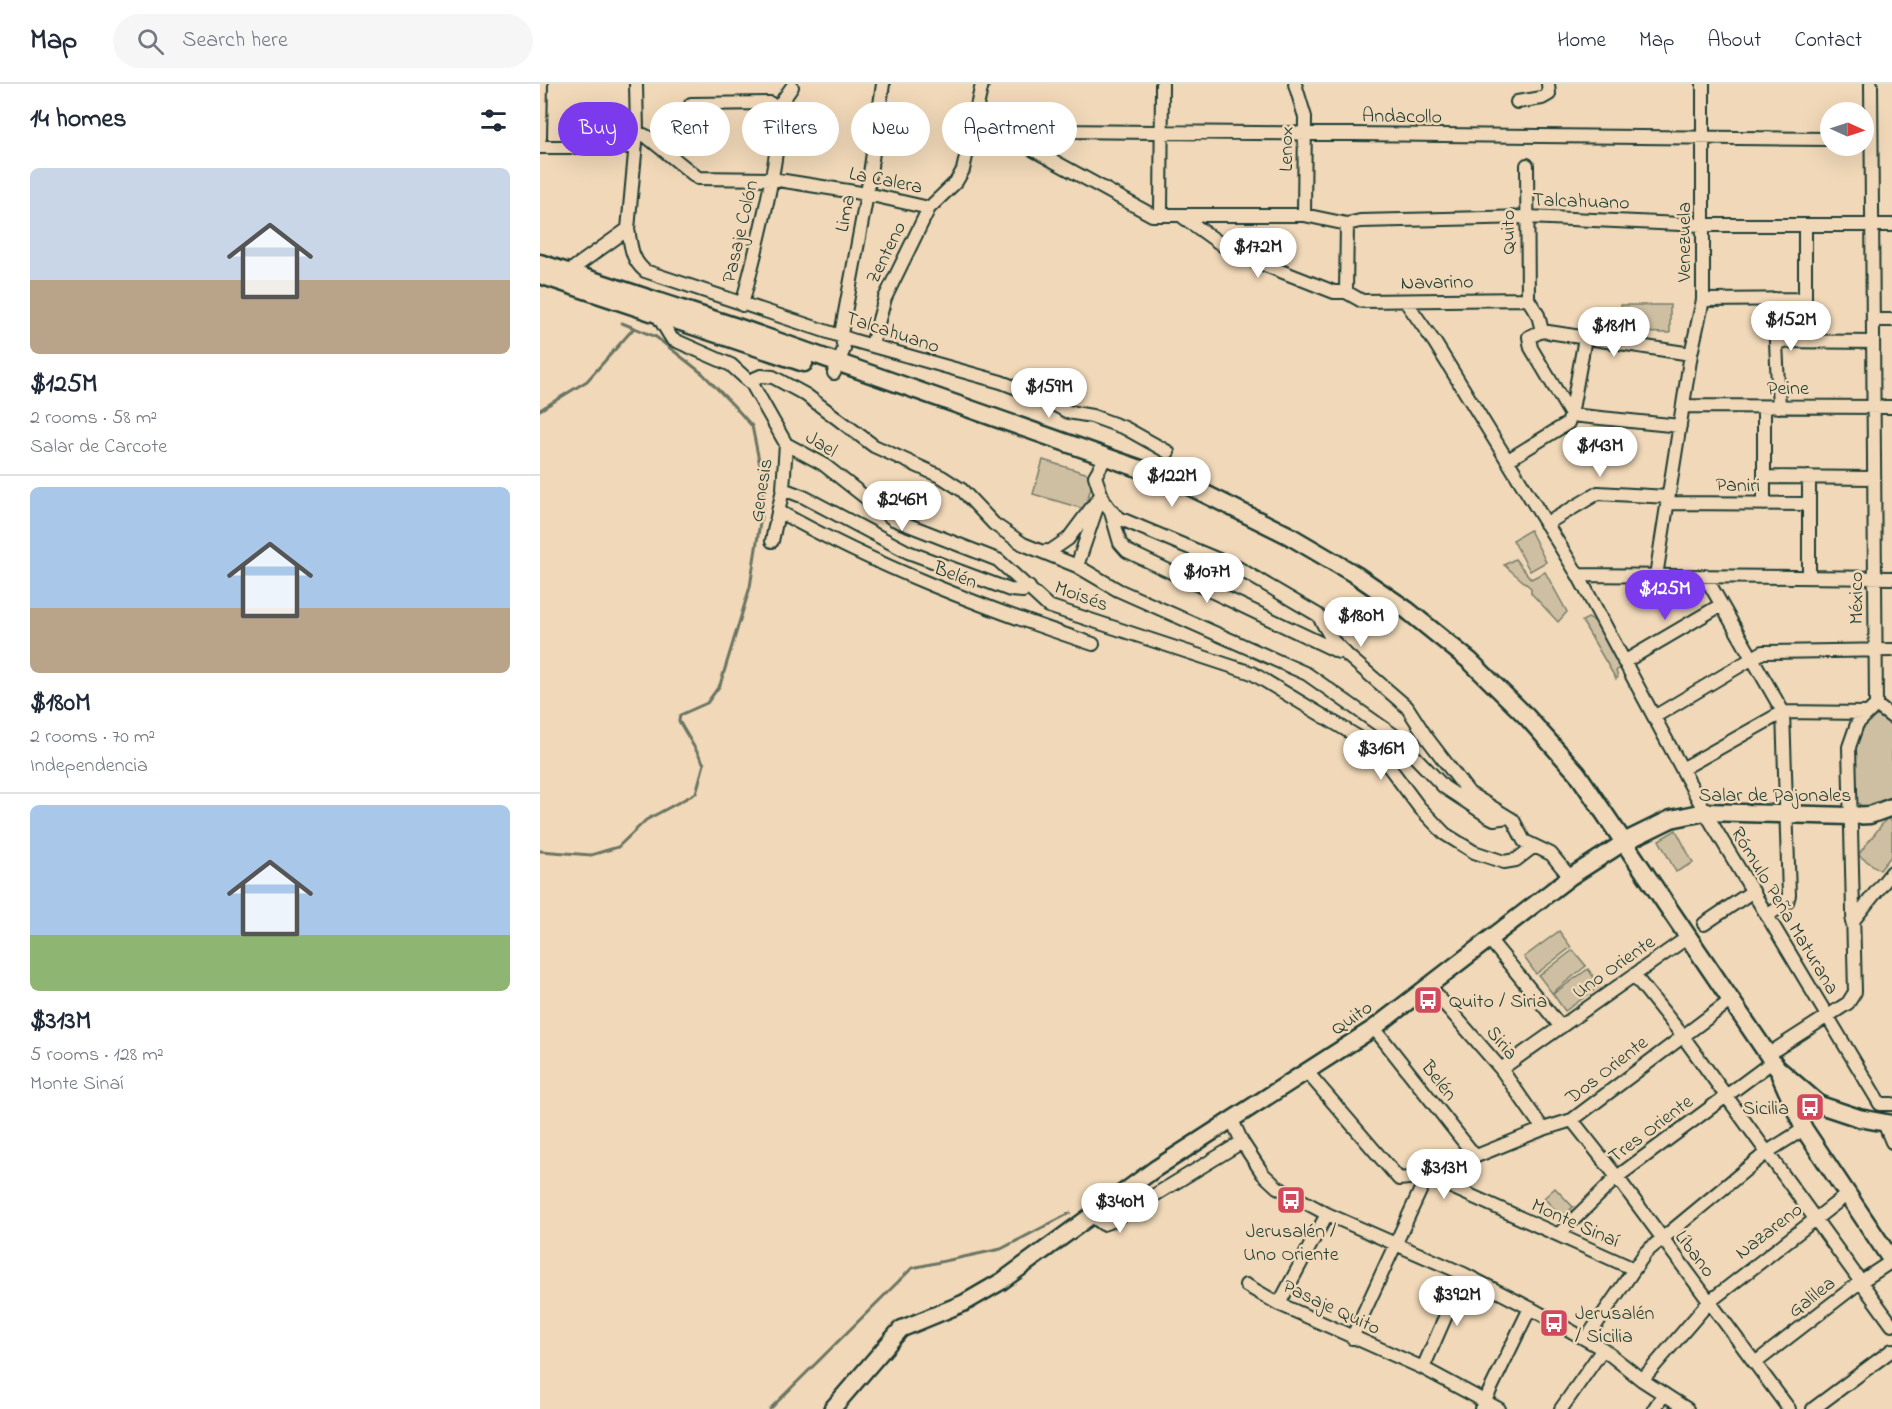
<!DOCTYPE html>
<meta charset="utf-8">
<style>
:root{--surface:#fff;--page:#f6f6f7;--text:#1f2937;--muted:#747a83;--line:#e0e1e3;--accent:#7c3aed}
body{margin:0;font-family:"Indie Flower",sans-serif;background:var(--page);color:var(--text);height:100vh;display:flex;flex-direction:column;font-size:22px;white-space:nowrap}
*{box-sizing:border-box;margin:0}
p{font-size:20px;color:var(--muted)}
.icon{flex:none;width:33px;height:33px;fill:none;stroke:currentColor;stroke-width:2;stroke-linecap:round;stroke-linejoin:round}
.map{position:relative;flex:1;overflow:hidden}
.sheet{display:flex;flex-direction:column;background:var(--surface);width:540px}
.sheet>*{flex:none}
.hud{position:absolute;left:18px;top:18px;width:570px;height:54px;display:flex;gap:12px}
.needle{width:39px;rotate:93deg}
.fabs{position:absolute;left:1280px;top:18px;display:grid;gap:12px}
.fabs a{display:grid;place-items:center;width:54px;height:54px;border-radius:50%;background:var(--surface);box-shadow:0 6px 24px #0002;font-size:30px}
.price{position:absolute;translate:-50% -51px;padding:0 14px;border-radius:21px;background:#fff;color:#222;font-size:20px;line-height:39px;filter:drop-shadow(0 2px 3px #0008)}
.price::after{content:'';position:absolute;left:50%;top:36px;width:18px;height:14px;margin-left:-9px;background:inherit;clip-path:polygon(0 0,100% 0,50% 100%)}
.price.on{background:var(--accent);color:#fff}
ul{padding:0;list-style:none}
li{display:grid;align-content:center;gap:12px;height:318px;padding:0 30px}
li+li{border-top:2px solid var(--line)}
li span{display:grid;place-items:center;height:186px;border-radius:9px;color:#555}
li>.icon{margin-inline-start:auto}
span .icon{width:108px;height:108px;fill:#fffc;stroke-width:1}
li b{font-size:26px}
h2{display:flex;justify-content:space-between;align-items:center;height:72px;padding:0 30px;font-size:26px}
.tag{padding:0 21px;border-radius:27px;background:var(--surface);box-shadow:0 6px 24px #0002;font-size:21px;line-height:54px}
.tag.on{background:var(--accent);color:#fff}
header{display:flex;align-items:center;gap:36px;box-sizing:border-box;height:84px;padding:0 30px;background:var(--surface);border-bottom:2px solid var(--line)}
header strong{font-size:28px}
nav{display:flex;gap:33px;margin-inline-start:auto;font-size:21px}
.search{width:420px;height:54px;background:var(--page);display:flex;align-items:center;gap:15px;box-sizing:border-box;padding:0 21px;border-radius:33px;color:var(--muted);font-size:22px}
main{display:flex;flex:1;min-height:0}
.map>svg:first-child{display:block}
.green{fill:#cebfa2;stroke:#767e6b;stroke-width:1.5}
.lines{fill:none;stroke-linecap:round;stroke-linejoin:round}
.stream{stroke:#6b7563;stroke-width:3}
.minor-casing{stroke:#1f3d34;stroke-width:16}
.tertiary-casing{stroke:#1f3d34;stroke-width:20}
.secondary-casing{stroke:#1f3d34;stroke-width:21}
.minor{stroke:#f0d8b8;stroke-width:12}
.tertiary{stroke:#f0d8b8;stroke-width:15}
.secondary{stroke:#f0d8b8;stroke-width:16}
.labels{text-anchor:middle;stroke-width:5;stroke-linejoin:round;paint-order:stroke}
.street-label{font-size:20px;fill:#1f3d34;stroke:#f0d8b8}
.poi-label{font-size:20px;fill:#1f3d34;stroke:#f0d8b8;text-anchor:start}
</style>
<header>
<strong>Map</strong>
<div class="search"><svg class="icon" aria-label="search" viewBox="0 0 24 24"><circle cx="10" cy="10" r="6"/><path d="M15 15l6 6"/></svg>Search here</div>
<nav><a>Home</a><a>Map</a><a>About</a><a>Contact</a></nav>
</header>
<main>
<section class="sheet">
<h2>14 homes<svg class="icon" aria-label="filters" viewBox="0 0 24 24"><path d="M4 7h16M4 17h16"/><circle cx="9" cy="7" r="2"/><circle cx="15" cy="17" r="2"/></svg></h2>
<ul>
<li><span style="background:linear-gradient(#c9d6e8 60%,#b9a48a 0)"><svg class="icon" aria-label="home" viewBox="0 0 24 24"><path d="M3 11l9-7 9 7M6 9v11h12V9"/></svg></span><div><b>$125M</b><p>2 rooms · 58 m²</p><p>Salar de Carcote</p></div></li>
<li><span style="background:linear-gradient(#a9c7e8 65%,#b9a48a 0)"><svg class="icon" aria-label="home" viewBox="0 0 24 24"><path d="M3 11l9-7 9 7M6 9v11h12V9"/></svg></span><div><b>$180M</b><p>2 rooms · 70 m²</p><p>Independencia</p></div></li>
<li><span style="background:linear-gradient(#a9c7e8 70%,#8fb573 0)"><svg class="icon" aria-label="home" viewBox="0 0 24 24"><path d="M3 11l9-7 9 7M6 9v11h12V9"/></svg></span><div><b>$313M</b><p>5 rooms · 128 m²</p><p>Monte Sinaí</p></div></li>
</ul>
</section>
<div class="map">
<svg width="1352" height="1325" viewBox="0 0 1352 1325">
<rect width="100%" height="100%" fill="#f0d8b8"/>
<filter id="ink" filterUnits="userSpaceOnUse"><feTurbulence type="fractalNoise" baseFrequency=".0167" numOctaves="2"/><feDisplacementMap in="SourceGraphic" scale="12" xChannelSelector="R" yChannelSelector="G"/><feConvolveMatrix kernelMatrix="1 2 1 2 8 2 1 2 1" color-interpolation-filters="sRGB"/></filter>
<g filter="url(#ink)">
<path class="green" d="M1081,221H1130V249L1081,248Z
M503,376L555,392L544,425L493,410Z
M990,446L1006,478L990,487L973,456Z
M975,475L991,495L1005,488L1027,528L1018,538L991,509V504L964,481Z
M1048,534L1055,537L1080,584L1076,587L1078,593L1076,595L1042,537Z
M1341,632L1352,639V716L1324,724L1316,717C1316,686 1308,656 1332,633Z
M1347,734L1352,738V771L1340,786L1318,771Z
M1136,746L1153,779L1136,788L1119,756Z
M1019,847L1031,863L996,890L984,873Z
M1033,866L1046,882L1012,909L999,892Z
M1048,885L1060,902L1025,927L1013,910Z
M1015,1104L1033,1123L1022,1133L1004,1114Z"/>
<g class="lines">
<path class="stream" d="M0,326L47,297L94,244
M0,767L51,771L78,763L106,736L156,709L164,680L139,637L140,631L167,619L180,601L210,503L223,419L222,391L212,342L194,322L163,290L116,253L82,239
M230,1325L372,1184L461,1165L530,1129"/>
<g class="minor-casing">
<path id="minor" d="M755,0L765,33L764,131
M977,18L1002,14L1009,10L1008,0
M151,20L230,19C231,20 236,25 236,26C248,50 210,189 202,221
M236,26L252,3
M433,46L1290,55
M463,46L488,63L612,131H764L807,140L820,137L988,133L1162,141H1352
M97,48L106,52L158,94L232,95L327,110L389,124
M0,54L1,0
M0,63H95
M987,81L988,215
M621,129L622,0
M643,133L692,168L794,208H806
M1265,141V257
M88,145C91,162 91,175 105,187L315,257L461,298L498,312L528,328L552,332L585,344L628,368
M29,194L35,183L88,145L97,48L96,0
M806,208L822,217L988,215
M806,208L807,140
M988,215L998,231L1002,247
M1234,215L1239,323
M1163,216L1265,215
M866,218L895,259L1038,491L1165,728L1340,1020H1352
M118,232L132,255L191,281L212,300L246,360L283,380L353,435L458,476L508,522L712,589L818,653L841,672L879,723L905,750L934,768L964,778L976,776L993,763
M1333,236H1352
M1236,257L1333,258
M332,261L345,214L389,124L416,98L423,86L442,0
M294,289L304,265L301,250L327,110L343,0
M209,297L221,292L233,293L266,311L334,362L402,393L422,406L454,440L483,460L537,482L578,506L767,590L855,652L904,703L948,732L954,735L968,733
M1143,322L1352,323
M1224,323V420
M1031,331L991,264L989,253L1002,247L1151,270
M1031,331L1045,254
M968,376L1028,339L1031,331L1140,342
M562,380L555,392C561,410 564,424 581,435L698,484L778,531L793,557L808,572L867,623L887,654L929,709L973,736L984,757L1011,770L1030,793
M1224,393L1334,394
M1269,393V493
M243,405L264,413L368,468L470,506L483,507L489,503
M1127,419L1269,420
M238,427C338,483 444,524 553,560
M571,428L580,459L587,467L799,568
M1006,440L1058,409L1128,413
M232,457L243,405L246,360
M506,467L509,468L528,455L561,411
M537,482L557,423
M1038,491L1352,494
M1116,492L1151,270L1163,216V0
M1165,492L1243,628L1249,811L1247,818L1227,832
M1084,578L1181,521
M1336,621L1352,633
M1114,633L1223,568L1352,566
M1142,685L1243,628L1327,629
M1312,838L1352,788
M1164,840L1213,807
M949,855L1021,943
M1094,891L1142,951L1352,1241
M888,901L961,985L1003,1045
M834,944L935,1072
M1227,971L1308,919L1315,908L1309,663L1317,640L1336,621L1331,0
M961,985L1148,853
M767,988L859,1095L887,1092L1094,1185
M692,1036L702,1058L723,1090L737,1103L787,1130L924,1190L990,1224L1063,1265L1102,1296L1147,1325
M1032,1036L1077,1093L1249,1325
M1344,1039L1352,1058
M552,1132L563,1140L572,1137L702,1058
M1018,1151L1077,1093L1232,978
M706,1201L739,1220L883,1284L959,1325
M739,1220L787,1130
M812,1254L887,1092L1003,1045L1032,1036L1190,917
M1046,1255L1106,1168L1227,1068L1264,1045
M1215,1279L1320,1198L1352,1177
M883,1284L924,1190
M1102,1296L1169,1218L1309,1109
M941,1325L990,1224
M1021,1325L1063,1265
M1114,1325L1124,1310
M1273,1325L1352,1266"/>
</g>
<g class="tertiary-casing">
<path id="tertiary" d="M292,1325L361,1245L424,1219L462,1197L615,1085L834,944L1030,793L1086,757"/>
</g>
<g class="secondary-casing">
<path id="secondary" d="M0,179L197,243L649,402L748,451L816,491L867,526L930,577L987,633L1037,689L1237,984L1280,1021L1319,1034L1352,1040
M0,191L264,279
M1086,757L1131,735L1165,728L1309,732L1330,731L1352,723
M1240,991L1264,1045L1352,1177"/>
</g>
<use href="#minor" class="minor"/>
<use href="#tertiary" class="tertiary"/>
<use href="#secondary" class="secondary"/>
</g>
</g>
<defs>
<g id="bus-square" transform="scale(1.5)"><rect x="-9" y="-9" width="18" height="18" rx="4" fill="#d1495b" stroke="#f0d8b8"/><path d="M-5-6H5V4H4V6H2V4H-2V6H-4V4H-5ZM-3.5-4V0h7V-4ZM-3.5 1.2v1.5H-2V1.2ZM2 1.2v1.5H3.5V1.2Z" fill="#fff"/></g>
</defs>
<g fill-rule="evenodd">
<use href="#bus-square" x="888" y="916"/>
<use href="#bus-square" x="1270" y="1023"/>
<use href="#bus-square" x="751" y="1116"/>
<use href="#bus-square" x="1014" y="1239"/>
</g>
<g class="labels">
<g class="street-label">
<text transform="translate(862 31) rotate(1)" y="7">Andacollo</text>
<text transform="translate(745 65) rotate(-90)" y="7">Lenox</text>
<text transform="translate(346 95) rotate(11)" y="7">La Calera</text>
<text transform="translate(1041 116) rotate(2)" y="7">Talcahuano</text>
<text transform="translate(304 129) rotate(-79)" y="7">Lima</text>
<text transform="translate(199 147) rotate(-77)" y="7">Pasaje Colón</text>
<text transform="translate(967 148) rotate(-90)" y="7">Quito</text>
<text transform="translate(1143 158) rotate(-90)" y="7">Venezuela</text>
<text transform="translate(345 168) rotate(-64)" y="7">Zenteno</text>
<text transform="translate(897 197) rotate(-1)" y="7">Navarino</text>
<text transform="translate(353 247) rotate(18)" y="7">Talcahuano</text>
<text x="1248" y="310">Peine</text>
<text transform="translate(282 359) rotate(32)" y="7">Jael</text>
<text transform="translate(1198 400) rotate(1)" y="7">Paniri</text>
<text transform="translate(220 406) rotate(-81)" y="7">Genesis</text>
<text transform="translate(416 490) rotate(21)" y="7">Belén</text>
<text transform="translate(542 511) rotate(20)" y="7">Moisés</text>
<text transform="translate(1315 514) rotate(-90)" y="7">México</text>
<text x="1235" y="717">Salar de Pajonales</text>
<text transform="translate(1246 826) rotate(59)" y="7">Rómulo Peña Maturana</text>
<text transform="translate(1073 882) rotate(-35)" y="7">Uno Oriente</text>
<text transform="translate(811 933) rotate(-35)" y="7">Quito</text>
<text transform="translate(963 958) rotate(50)" y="7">Siria</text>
<text transform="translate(1066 985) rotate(-38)" y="7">Dos Oriente</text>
<text transform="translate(900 996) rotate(52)" y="7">Belén</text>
<text transform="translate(1110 1044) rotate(-37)" y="7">Tres Oriente</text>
<text transform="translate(1036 1138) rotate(24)" y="7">Monte Sinaí</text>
<text transform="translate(1228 1146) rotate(-38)" y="7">Nazareno</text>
<text transform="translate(1156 1169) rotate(53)" y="7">Líbano</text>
<text transform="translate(1271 1212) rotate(-38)" y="7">Galilea</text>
<text transform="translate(792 1222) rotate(25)" y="7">Pasaje Quito</text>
</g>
<g class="poi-label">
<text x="909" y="923">Quito / Siria</text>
<text x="1249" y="1030" text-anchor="end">Sicilia</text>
<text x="751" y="1153" text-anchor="middle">Jerusalén /<tspan x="751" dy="23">Uno Oriente</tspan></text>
<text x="1035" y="1235">Jerusalén<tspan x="1035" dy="23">/ Sicilia</tspan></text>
</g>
</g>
</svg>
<div class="fabs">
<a><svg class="needle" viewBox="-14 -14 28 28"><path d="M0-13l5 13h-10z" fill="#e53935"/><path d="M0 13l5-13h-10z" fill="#747a83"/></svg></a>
</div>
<b class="price" style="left:718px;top:195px">$172M</b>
<b class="price" style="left:1251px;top:268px">$152M</b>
<b class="price" style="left:1074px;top:274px">$181M</b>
<b class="price" style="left:509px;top:335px">$159M</b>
<b class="price" style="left:1060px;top:394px">$143M</b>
<b class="price" style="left:632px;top:424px">$122M</b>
<b class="price" style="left:362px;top:448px">$246M</b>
<b class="price" style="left:667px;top:520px">$107M</b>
<b class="price on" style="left:1125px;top:537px">$125M</b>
<b class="price" style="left:821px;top:564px">$180M</b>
<b class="price" style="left:841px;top:697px">$316M</b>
<b class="price" style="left:904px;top:1116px">$313M</b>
<b class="price" style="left:580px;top:1150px">$340M</b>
<b class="price" style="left:917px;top:1243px">$392M</b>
<div class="hud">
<a class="tag on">Buy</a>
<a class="tag">Rent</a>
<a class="tag">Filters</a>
<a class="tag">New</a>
<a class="tag">Apartment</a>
</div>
</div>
</main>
